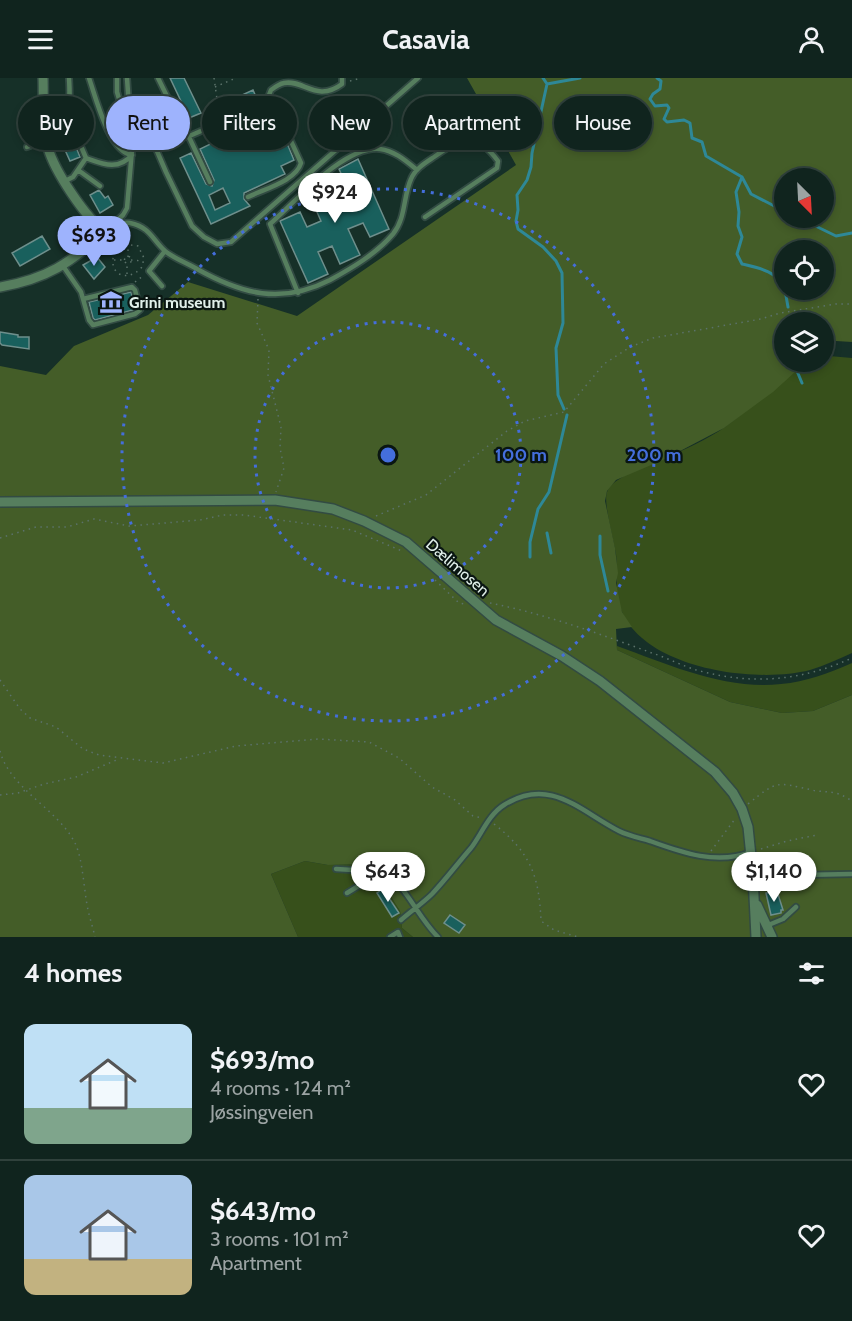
<!DOCTYPE html>
<meta charset="utf-8">
<style>
:root{--surface:#10241e;--page:#192c27;--text:#f1f3f6;--muted:#9ca4a4;--line:#30413c;--accent:#9eb3fd}
body{margin:0;font-family:Cabin,sans-serif;background:var(--page);color:var(--text);height:100vh;display:flex;flex-direction:column;font-size:22px;white-space:nowrap}
*{box-sizing:border-box;margin:0}
p{font-size:20px;color:var(--muted)}
.icon{flex:none;width:33px;height:33px;fill:none;stroke:currentColor;stroke-width:2;stroke-linecap:round;stroke-linejoin:round}
.map{position:relative;height:859px;overflow:hidden}
.details{display:flex;flex-direction:column;background:var(--surface);flex:1}
.details>*{flex:none}
.top-card{position:absolute;left:18px;top:18px;width:816px;height:54px;display:flex;gap:12px}
.needle{width:39px;rotate:156deg}
.controls{position:absolute;left:774px;top:90px;display:grid;gap:12px}
.controls a{display:grid;place-items:center;width:60px;height:60px;border-radius:50%;background:var(--surface);box-shadow:0 3px 9px #0003,0 0 0 2px var(--line);font-size:30px}
.price{position:absolute;translate:-50% -51px;padding:0 14px;border-radius:21px;background:#fff;color:#222;font-size:20px;line-height:39px;filter:drop-shadow(0 2px 3px #0008)}
.price::after{content:'';position:absolute;left:50%;top:36px;width:18px;height:14px;margin-left:-9px;background:inherit;clip-path:polygon(0 0,100% 0,50% 100%)}
.price.selected{background:var(--accent);color:#111}
ul{padding:0;list-style:none}
li{display:flex;align-items:center;gap:18px;height:150px;padding:0 24px}
li+li{border-top:2px solid var(--line)}
li span{display:grid;place-items:center;flex:none;width:168px;height:120px;border-radius:12px;color:#555}
li>.icon{margin-inline-start:auto}
span .icon{width:72px;height:72px;fill:#fffc;stroke-width:1}
li b{font-size:26px}
h2{display:flex;justify-content:space-between;align-items:center;height:72px;padding:0 24px;font-size:26px}
.tag{padding:0 21px;border-radius:27px;background:var(--surface);box-shadow:0 3px 9px #0003,0 0 0 2px var(--line);font-size:21px;line-height:54px}
.tag.selected{background:var(--accent);color:#111}
header{display:flex;justify-content:space-between;align-items:center;height:78px;padding:0 24px;background:var(--surface);font-size:27px;font-weight:700}
.map>svg:first-child{display:block}
.green{fill:#37501b}
.forest{fill:#445d28;fill-rule:evenodd}
.lines{fill:none;stroke-linecap:round;stroke-linejoin:round}
.stream{stroke:#2e8897;stroke-width:3}
.building{fill:#19605d;stroke:#6e8f8c;stroke-width:1.5;fill-rule:evenodd}
.lane-casing{stroke:#324b43;stroke-width:8}
.street-casing{stroke:#324b43;stroke-width:12}
.path{stroke:#5b726a;stroke-width:1.5;stroke-dasharray:1.5 4.5;stroke-linecap:butt}
.lane{stroke:#567e5e;stroke-width:4.5}
.street{stroke:#567e5e;stroke-width:9}
.ring{fill:none;stroke:#446edc;stroke-width:3;stroke-dasharray:3 6}
.labels{text-anchor:middle;stroke-width:4.5;stroke-linejoin:round;paint-order:stroke}
.poi-label{font-size:16px;font-weight:bold;fill:#e1f0ea;stroke:#0a1612;text-anchor:start}
.street-label{font-size:16px;fill:#e1f0ea;stroke:#0a1612}
.centre{fill:#446edc;stroke:#0a1612;stroke-width:3}
.ring-label{font-size:18px;text-anchor:middle;font-weight:bold;fill:#446edc;stroke:#0a1612;stroke-width:4.5;stroke-linejoin:round;paint-order:stroke}
</style>
<header><svg class="icon" aria-label="menu" viewBox="0 0 24 24"><path d="M4 6h16M4 12h16M4 18h16"/></svg>Casavia<svg class="icon" aria-label="person" viewBox="0 0 24 24"><circle cx="12" cy="8" r="4"/><path d="M4 21q1-7 8-7t8 7"/></svg></header>
<div class="map">
<svg width="852" height="859" viewBox="0 0 852 859">
<rect width="100%" height="100%" fill="#163028"/>
<path class="green" d="M829,278L852,280V575C838,581 824,588 810,592C756,606 647,591 622,534C614,516 618,495 616,476C614,463 603,424 607,414C613,398 649,388 665,381C684,371 707,362 725,349C753,329 778,304 806,284H824V279Z
M617,568C670,587 724,612 781,606C806,604 829,595 852,585V617L813,633L782,635L730,624L617,572Z
M305,783L328,787L370,786L400,833L402,850L413,859H298L271,796Z"/>
<path class="forest" d="M467,0H852V264L836,263L824,269V244H784V284H806L773,314L724,350L663,382L616,402L607,413L605,423L615,470L618,495L616,505L622,534L632,549L616,551L617,572L730,624L782,635L813,633L852,617V859H413L402,850L400,833L370,786L328,787L305,783L271,796L298,859H0V288L46,297L74,268L148,237L188,204L297,238L516,87ZM784,100H824V140H784ZM784,172H824V212H784Z"/>
<g class="lines">
<path class="stream" d="M543,0L547,6L580,0
M657,0L661,3L660,11L653,16L650,21L655,28L667,27L669,30L664,41L667,44L684,42L690,45L692,60L702,64L706,78L742,99L751,116L784,133
M547,6L532,75L531,89L527,102L517,117L518,132L516,143L518,151L543,169L556,183L562,195L563,245L556,270L558,317L564,331
M742,99L736,114L739,134L738,148L742,159L737,176L742,186C759,190 777,193 784,210
M799,140L836,158L852,155
M785,212L788,229
M792,240L793,244
M797,284V293L802,305
M547,455L551,475
M600,458V477L608,513
M530,479V464L538,431L549,414L567,337"/>
</g>
<path class="building" d="M170,0H184L201,35L189,40Z
M253,12L257,21L235,30L231,22Z
M260,42L270,63L284,58L294,82L281,88L285,96L244,115V121L250,128L211,146L180,80L191,75L206,106L212,108L214,102L200,71ZM223,110L230,125L215,132L209,117Z
M67,47L80,79L70,83L56,52Z
M358,81L389,151L370,159L363,145L348,151L360,177L340,186L332,168L318,174L328,196L308,205L280,143L300,134L307,149L321,143L309,116L329,108L339,131L354,124L339,91Z
M99,112L105,120L108,118L113,127L100,135L90,117Z
M42,158L50,171L20,188L12,175Z
M97,179L105,189L94,201L83,187Z
M131,214L135,230L133,232L95,242L93,240L89,224Z
M0,254L18,257V259H29V271L2,267L0,265Z
M383,811L399,835L392,839L377,815Z
M777,813L783,832H781V835L771,837L766,815Z
M450,837L465,847L459,855L444,845Z"/>
<g class="lines">
<g class="lane-casing">
<path id="lane" d="M89,0C96,20 109,74 132,77
M117,0V14L120,24L136,26L138,29L166,94L192,148L204,159L217,166L231,164L418,0
M158,0L187,59L262,27L267,29L280,56
M265,27L271,12C275,9 279,6 284,5C303,1 317,25 342,6V0
M45,39C73,38 70,22 69,0
M189,59L210,104
M27,69L46,62
M86,80C103,86 118,93 132,77
M78,92L100,108
M65,103L73,99L86,80L74,52
M248,119C264,111 296,103 301,85L285,50L278,52
M108,151L123,137L127,130L132,72L127,0
M105,154C112,150 122,143 130,145C150,149 152,161 165,173C173,180 187,185 197,191C242,216 281,227 330,202C352,190 376,176 393,156C406,140 403,119 411,101C415,91 425,85 434,79C461,60 475,52 498,83L497,90L425,139
M63,188L81,214L89,242L93,247L135,236L140,232L135,212L132,209L83,221
M162,208L149,193L165,173
M298,215L270,146C295,124 345,67 380,71C395,73 406,83 417,92
M382,780C390,799 396,801 406,816C417,831 425,846 438,859
M336,791L353,792L365,804L347,815
M753,798L852,796
M401,842C411,833 423,825 432,816C446,801 458,785 471,770C481,757 489,736 504,727C550,698 580,733 619,753C629,758 640,760 650,763C683,775 717,787 751,774
M766,848L783,841L796,829
M390,859L398,854L400,859"/>
</g>
<g class="street-casing">
<path id="street" d="M0,209C47,201 70,185 105,154C85,139 55,94 48,70C41,49 44,22 43,0
M0,424L275,422L333,431L364,443L406,464L496,542L562,578L600,603L715,694L733,715L742,731L748,749L753,798L756,859
M757,827L772,859"/>
</g>
<path class="path" d="M214,0L217,21L224,36
M350,3L361,0
M215,9L236,0
M67.5 154a3.5 3.5 0 1 1 7 0a3.5 3.5 0 1 1-7 0Z
M75,152L84,147
M125,166L138,168L144,180L142,189C127,206 106,196 115,173Z
M124.5 182a3.5 3.5 0 1 1 7 0a3.5 3.5 0 1 1-7 0Z
M128,179V153
M114,182H124
M131,182L143,183
M127,196V186
M135,204L143,198
M258,221L257,245L269,272L268,297L281,349L280,370L284,390L276,414
M376,438L426,417L507,353L525,343L564,334L604,286L630,269L653,260L761,241L780,235L836,226H852
M0,460L36,449H67L94,441L129,448L200,442L223,437H244L352,452L402,473
M435,502L459,525L465,526
M490,525C545,536 600,556 652,575C668,580 684,589 700,593C753,607 801,603 852,580
M0,602L20,631L30,640L56,649L83,671L99,677L163,685L236,668L318,661L369,664L399,680L432,709L455,722L473,738L482,740
M0,673C10,711 58,731 75,765C83,781 84,814 88,832C90,841 93,850 95,859
M0,717L18,715L44,706L76,699L119,681
M748,726C778,702 775,704 812,712C819,714 827,713 835,715C841,716 847,720 852,723
M494,746C531,775 539,798 541,843L554,852L578,859
M761,771L787,763L817,757
M711,773L735,741"/>
<use href="#lane" class="lane"/>
<use href="#street" class="street"/>
</g>
<g class="ring">
<circle cx="388" cy="377" r="133"/>
<circle cx="388" cy="377" r="266"/>
</g>
<defs>
<g id="museum-bare" transform="scale(1.8)"><path d="M0-6L6-3V-2H-6V-3ZM-5-1h2V3h-2ZM-1-1h2V3h-2ZM3-1h2V3H3ZM-6 4H6V6H-6Z" fill="#9eb3fd" stroke="#0a1612" stroke-width="2.5" paint-order="stroke"/></g>
</defs>
<g fill-rule="evenodd">
<use href="#museum-bare" x="111" y="224"/>
</g>
<g class="labels">
<g class="poi-label">
<text x="129" y="230">Grini museum</text>
</g>
<g class="street-label">
<text transform="translate(458 489) rotate(41)" y="6">Dælimosen</text>
</g>
</g>
<circle cx="388" cy="377" r="9" class="centre"/>
<g class="ring-label">
<text x="521" y="383">100 m</text>
<text x="654" y="383">200 m</text>
</g>
</svg>
<div class="controls">
<a><svg class="needle" viewBox="-14 -14 28 28"><path d="M0-13l5 13h-10z" fill="#e53935"/><path d="M0 13l5-13h-10z" fill="#9ca4a4"/></svg></a>
<a><svg class="icon" aria-label="locate" viewBox="0 0 24 24"><circle cx="12" cy="12" r="6"/><path d="M12 2v4M12 18v4M2 12h4M18 12h4"/></svg></a>
<a><svg class="icon" aria-label="layers" viewBox="0 0 24 24"><path d="M12 4l9 5-9 5-9-5zM3 14l9 5 9-5"/></svg></a>
</div>
<b class="price" style="left:335px;top:146px">$924</b>
<b class="price selected" style="left:94px;top:189px">$693</b>
<b class="price" style="left:388px;top:825px">$643</b>
<b class="price" style="left:774px;top:825px">$1,140</b>
<div class="top-card">
<a class="tag">Buy</a>
<a class="tag selected">Rent</a>
<a class="tag">Filters</a>
<a class="tag">New</a>
<a class="tag">Apartment</a>
<a class="tag">House</a>
</div>
</div>
<section class="details">
<h2>4 homes<svg class="icon" aria-label="filters" viewBox="0 0 24 24"><path d="M4 7h16M4 17h16"/><circle cx="9" cy="7" r="2"/><circle cx="15" cy="17" r="2"/></svg></h2>
<ul>
<li><span style="background:linear-gradient(#bfe0f5 70%,#7fa58c 0)"><svg class="icon" aria-label="home" viewBox="0 0 24 24"><path d="M3 11l9-7 9 7M6 9v11h12V9"/></svg></span><div><b>$693/mo</b><p>4 rooms · 124 m²</p><p>Jøssingveien</p></div><svg class="icon" aria-label="heart" viewBox="0 0 24 24"><path d="M12 20l-8-8c-3-5 5-10 8-4 3-6 11-1 8 4z"/></svg></li>
<li><span style="background:linear-gradient(#a9c7e8 70%,#c2b280 0)"><svg class="icon" aria-label="home" viewBox="0 0 24 24"><path d="M3 11l9-7 9 7M6 9v11h12V9"/></svg></span><div><b>$643/mo</b><p>3 rooms · 101 m²</p><p>Apartment</p></div><svg class="icon" aria-label="heart" viewBox="0 0 24 24"><path d="M12 20l-8-8c-3-5 5-10 8-4 3-6 11-1 8 4z"/></svg></li>
</ul>
</section>
